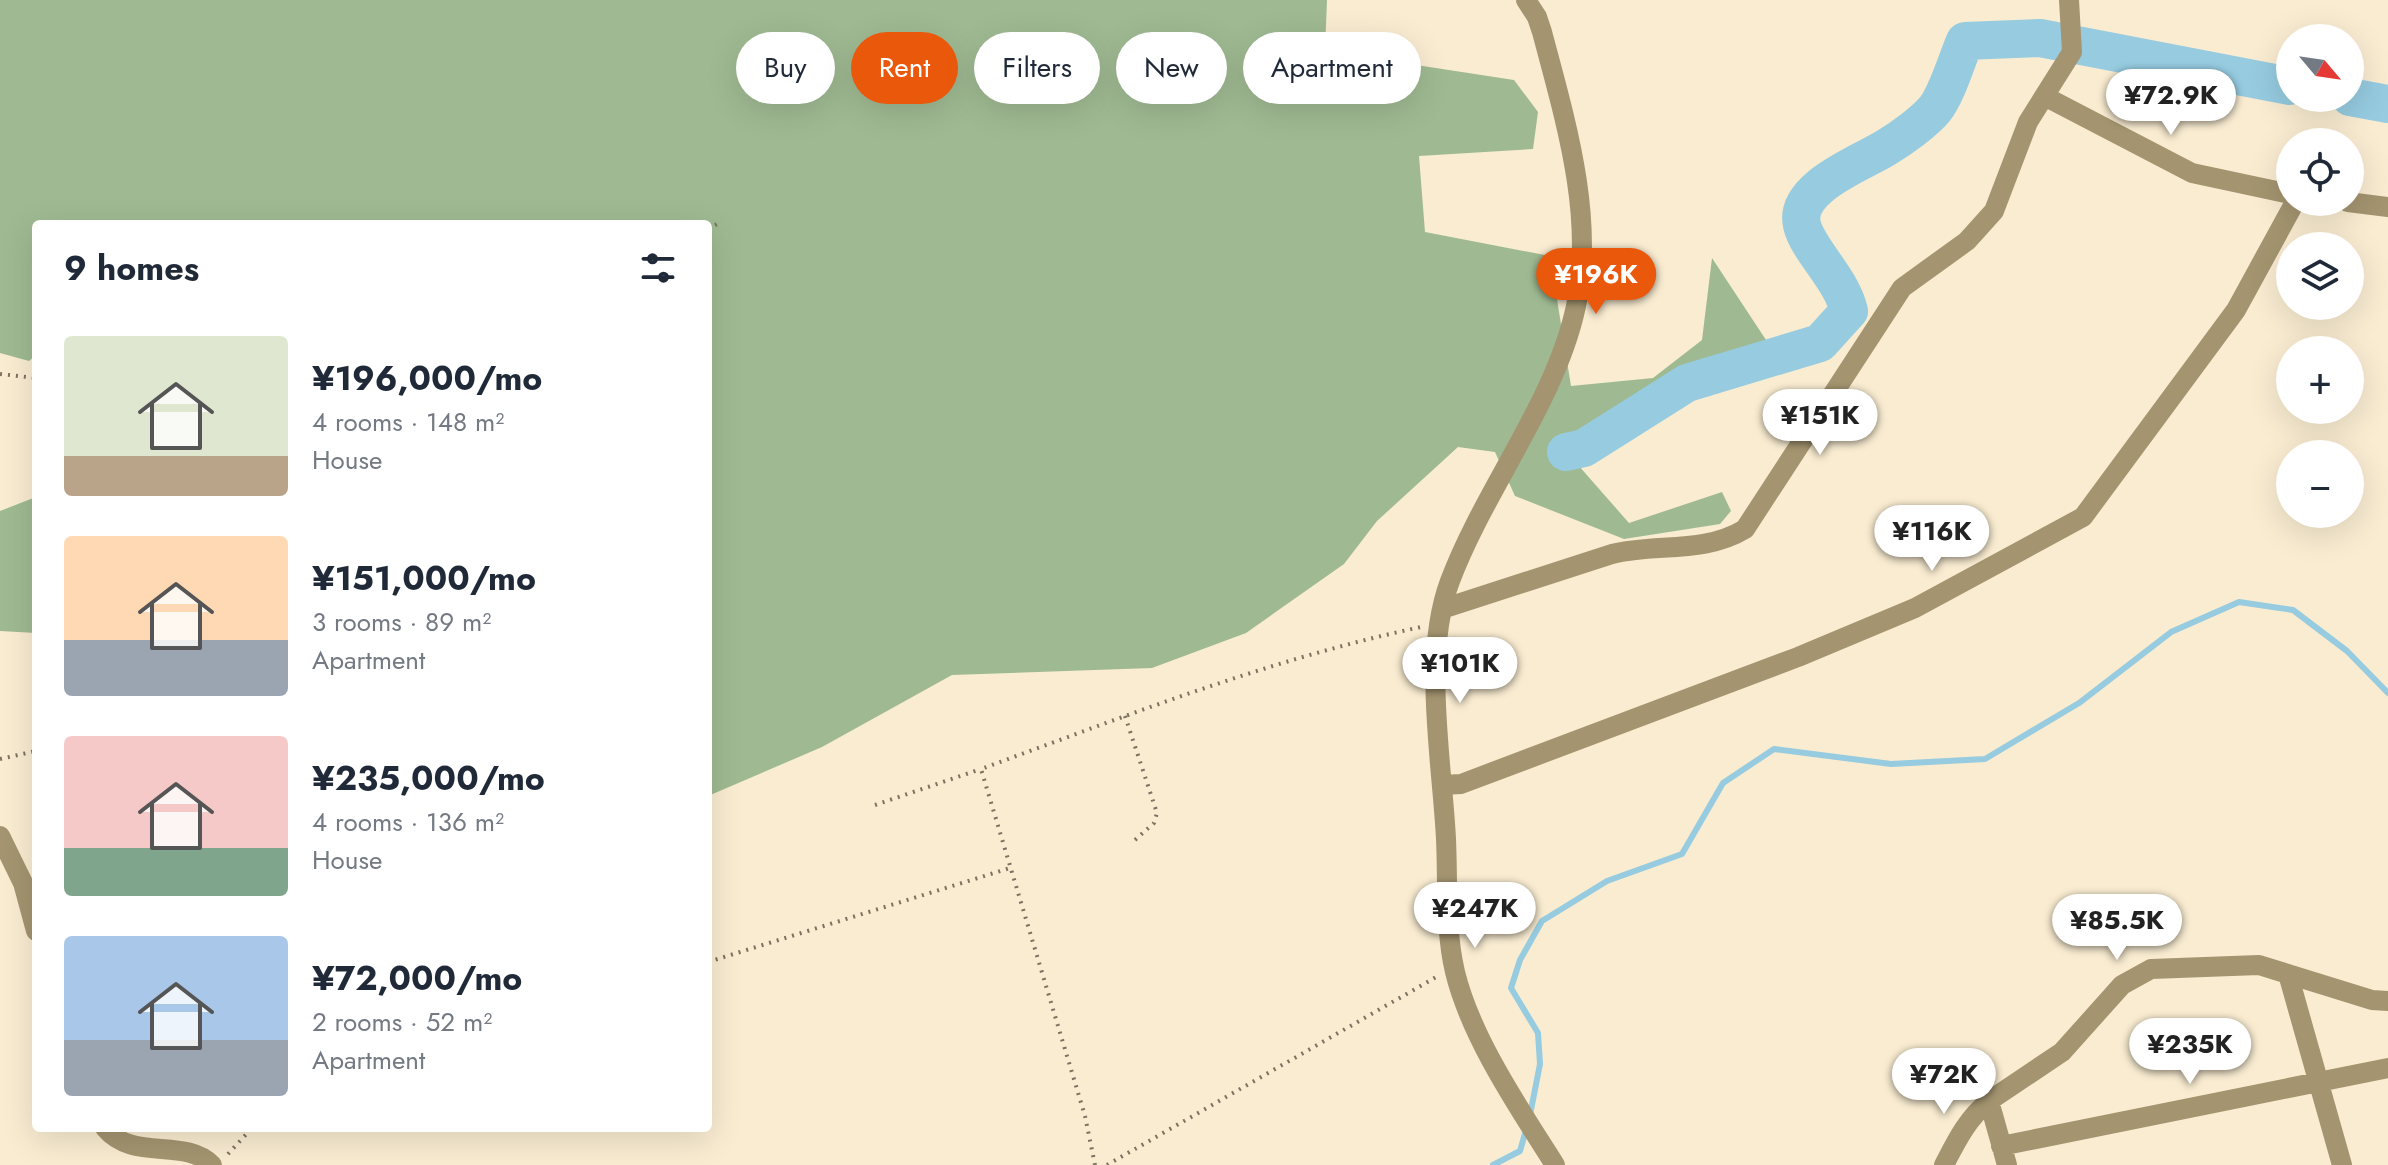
<!DOCTYPE html>
<meta charset="utf-8">
<style>
:root{--surface:#fff;--page:#f6f6f7;--text:#1f2937;--muted:#747a83;--accent:#ea580c}
body{margin:0;font-family:Jost,sans-serif;background:var(--page);color:var(--text);height:100vh;display:flex;flex-direction:column;font-size:30px;white-space:nowrap}
*{box-sizing:border-box;margin:0}
p{font-size:26px;color:var(--muted)}
.icon{flex:none;width:44px;height:44px;fill:none;stroke:currentColor;stroke-width:2;stroke-linecap:round;stroke-linejoin:round}
.map{position:relative;flex:1;overflow:hidden}
.sheet{position:absolute;left:32px;top:220px;width:680px;height:912px;display:flex;flex-direction:column;background:var(--surface);border-radius:8px;box-shadow:0 8px 32px #0002}
.sheet>*{flex:none}
.hud{position:absolute;left:736px;top:32px;width:760px;height:72px;display:flex;gap:16px}
.needle{width:52px;rotate:119deg}
.tools{position:absolute;left:2276px;top:24px;display:grid;gap:16px}
.tools a{display:grid;place-items:center;width:88px;height:88px;border-radius:50%;background:var(--surface);box-shadow:0 8px 32px #0002;font-size:40px}
.price{position:absolute;translate:-50% -68px;padding:0 18px;border-radius:28px;background:#fff;color:#222;font-size:26px;line-height:52px;filter:drop-shadow(0 2px 4px #0008)}
.price::after{content:'';position:absolute;left:50%;top:48px;width:24px;height:18px;margin-left:-12px;background:inherit;clip-path:polygon(0 0,100% 0,50% 100%)}
.price.selected{background:var(--accent);color:#fff}
ul{padding:0;list-style:none}
li{display:flex;align-items:center;gap:24px;height:200px;padding:0 32px}
li span{display:grid;place-items:center;flex:none;width:224px;height:160px;border-radius:8px;color:#555}
li>.icon{margin-inline-start:auto}
span .icon{width:96px;height:96px;fill:#fffc;stroke-width:1}
li b{font-size:34px}
h2{display:flex;justify-content:space-between;align-items:center;height:96px;padding:0 32px;font-size:34px}
.tag{padding:0 28px;border-radius:36px;background:var(--surface);box-shadow:0 8px 32px #0002;font-size:28px;line-height:72px}
.tag.selected{background:var(--accent);color:#fff}
.map>svg:first-child{display:block}
.forest{fill:#9fba92}
.lines{fill:none;stroke-linecap:round;stroke-linejoin:round}
.stream{stroke:#96cbe0;stroke-width:6}
.river{stroke:#96cbe0;stroke-width:38}
.path{stroke:#7b7262;stroke-width:4;stroke-dasharray:2 6;stroke-linecap:butt}
.minor{stroke:#a49570;stroke-width:20}
</style>
<div class="map">
<svg width="2388" height="1165" viewBox="0 0 2388 1165">
<rect width="100%" height="100%" fill="#f9ecd1"/>
<path class="forest" d="M0,0H1327L1325,51L1514,80L1538,112L1533,149L1419,156L1425,232L1550,256L1571,386L1653,378L1702,340L1712,258L1770,346L1681,375L1557,441L1629,523L1722,492L1731,511L1720,524L1624,539L1515,496L1495,452L1458,447L1377,521L1344,564L1246,633L1152,668L952,675L822,747L708,796V224H36V355L29,361L0,353Z
M36,497V633L0,631V511Z"/>
<g class="lines">
<path class="stream" d="M1530,1115L1540,1064L1538,1033L1511,988L1520,960L1542,921L1607,881L1682,854L1723,783L1774,749L1891,764L1985,759L2079,703L2171,632L2239,602L2293,610L2347,651L2388,693
M1493,1165L1520,1151L1526,1130"/>
<path class="river" d="M2350,97L2388,104
M1566,452L1584,448L1687,383L1820,343L1849,311C1841,278 1808,250 1802,225C1793,187 1862,163 1887,147C1902,138 1924,122 1935,109C1947,94 1957,59 1965,41L2040,38L2290,86"/>
<path class="path" d="M708,229L719,223
M0,374L36,378
M1125,716L1157,813L1154,823L1135,840
M0,759L36,751
M875,805L981,769
M708,962L1010,868
M228,1154L252,1128
M1095,1165L1085,1116L981,769C1126,716 1270,659 1421,627
M1107,1165L1438,976"/>
<path class="minor" d="M1526,0L1537,17L1542,32C1565,119 1595,216 1576,306C1556,401 1484,490 1450,581C1422,655 1442,760 1446,839C1448,882 1445,930 1455,972C1471,1038 1519,1108 1555,1165
M2046,97L2192,173L2290,194
M2348,202L2388,207
M1442,609L1612,554C1656,543 1704,554 1745,529L1902,288L1967,241L1994,211L2028,122L2072,52L2069,0
M1443,785L1461,784L1798,657L1915,608L2083,517L2236,310L2295,202
M0,836L23,883L36,931
M2288,974L2342,1165
M105,1128C133,1162 184,1137 212,1165
M2001,1146L2388,1068
M1944,1165C1957,1140 1967,1119 1989,1101
M2007,1165L1989,1101L2062,1052L2122,985L2151,969L2259,965L2372,1000L2388,1001"/>
</g>
</svg>
<div class="tools">
<a><svg class="needle" viewBox="-14 -14 28 28"><path d="M0-13l5 13h-10z" fill="#e53935"/><path d="M0 13l5-13h-10z" fill="#747a83"/></svg></a>
<a><svg class="icon" aria-label="locate" viewBox="0 0 24 24"><circle cx="12" cy="12" r="6"/><path d="M12 2v4M12 18v4M2 12h4M18 12h4"/></svg></a>
<a><svg class="icon" aria-label="layers" viewBox="0 0 24 24"><path d="M12 4l9 5-9 5-9-5zM3 14l9 5 9-5"/></svg></a>
<a>+</a>
<a>−</a>
</div>
<b class="price" style="left:2171px;top:137px">¥72.9K</b>
<b class="price selected" style="left:1596px;top:316px">¥196K</b>
<b class="price" style="left:1820px;top:457px">¥151K</b>
<b class="price" style="left:1932px;top:573px">¥116K</b>
<b class="price" style="left:1460px;top:705px">¥101K</b>
<b class="price" style="left:1475px;top:950px">¥247K</b>
<b class="price" style="left:2117px;top:962px">¥85.5K</b>
<b class="price" style="left:2190px;top:1086px">¥235K</b>
<b class="price" style="left:1944px;top:1116px">¥72K</b>
<div class="hud">
<a class="tag">Buy</a>
<a class="tag selected">Rent</a>
<a class="tag">Filters</a>
<a class="tag">New</a>
<a class="tag">Apartment</a>
</div>
<section class="sheet">
<h2>9 homes<svg class="icon" aria-label="filters" viewBox="0 0 24 24"><path d="M4 7h16M4 17h16"/><circle cx="9" cy="7" r="2"/><circle cx="15" cy="17" r="2"/></svg></h2>
<ul>
<li><span style="background:linear-gradient(#dfe7d0 75%,#b9a48a 0)"><svg class="icon" aria-label="home" viewBox="0 0 24 24"><path d="M3 11l9-7 9 7M6 9v11h12V9"/></svg></span><div><b>¥196,000/mo</b><p>4 rooms · 148 m²</p><p>House</p></div></li>
<li><span style="background:linear-gradient(#ffd9b3 65%,#9aa5b1 0)"><svg class="icon" aria-label="home" viewBox="0 0 24 24"><path d="M3 11l9-7 9 7M6 9v11h12V9"/></svg></span><div><b>¥151,000/mo</b><p>3 rooms · 89 m²</p><p>Apartment</p></div></li>
<li><span style="background:linear-gradient(#f6c9c9 70%,#7fa58c 0)"><svg class="icon" aria-label="home" viewBox="0 0 24 24"><path d="M3 11l9-7 9 7M6 9v11h12V9"/></svg></span><div><b>¥235,000/mo</b><p>4 rooms · 136 m²</p><p>House</p></div></li>
<li><span style="background:linear-gradient(#a9c7e8 65%,#9aa5b1 0)"><svg class="icon" aria-label="home" viewBox="0 0 24 24"><path d="M3 11l9-7 9 7M6 9v11h12V9"/></svg></span><div><b>¥72,000/mo</b><p>2 rooms · 52 m²</p><p>Apartment</p></div></li>
</ul>
</section>
</div>
